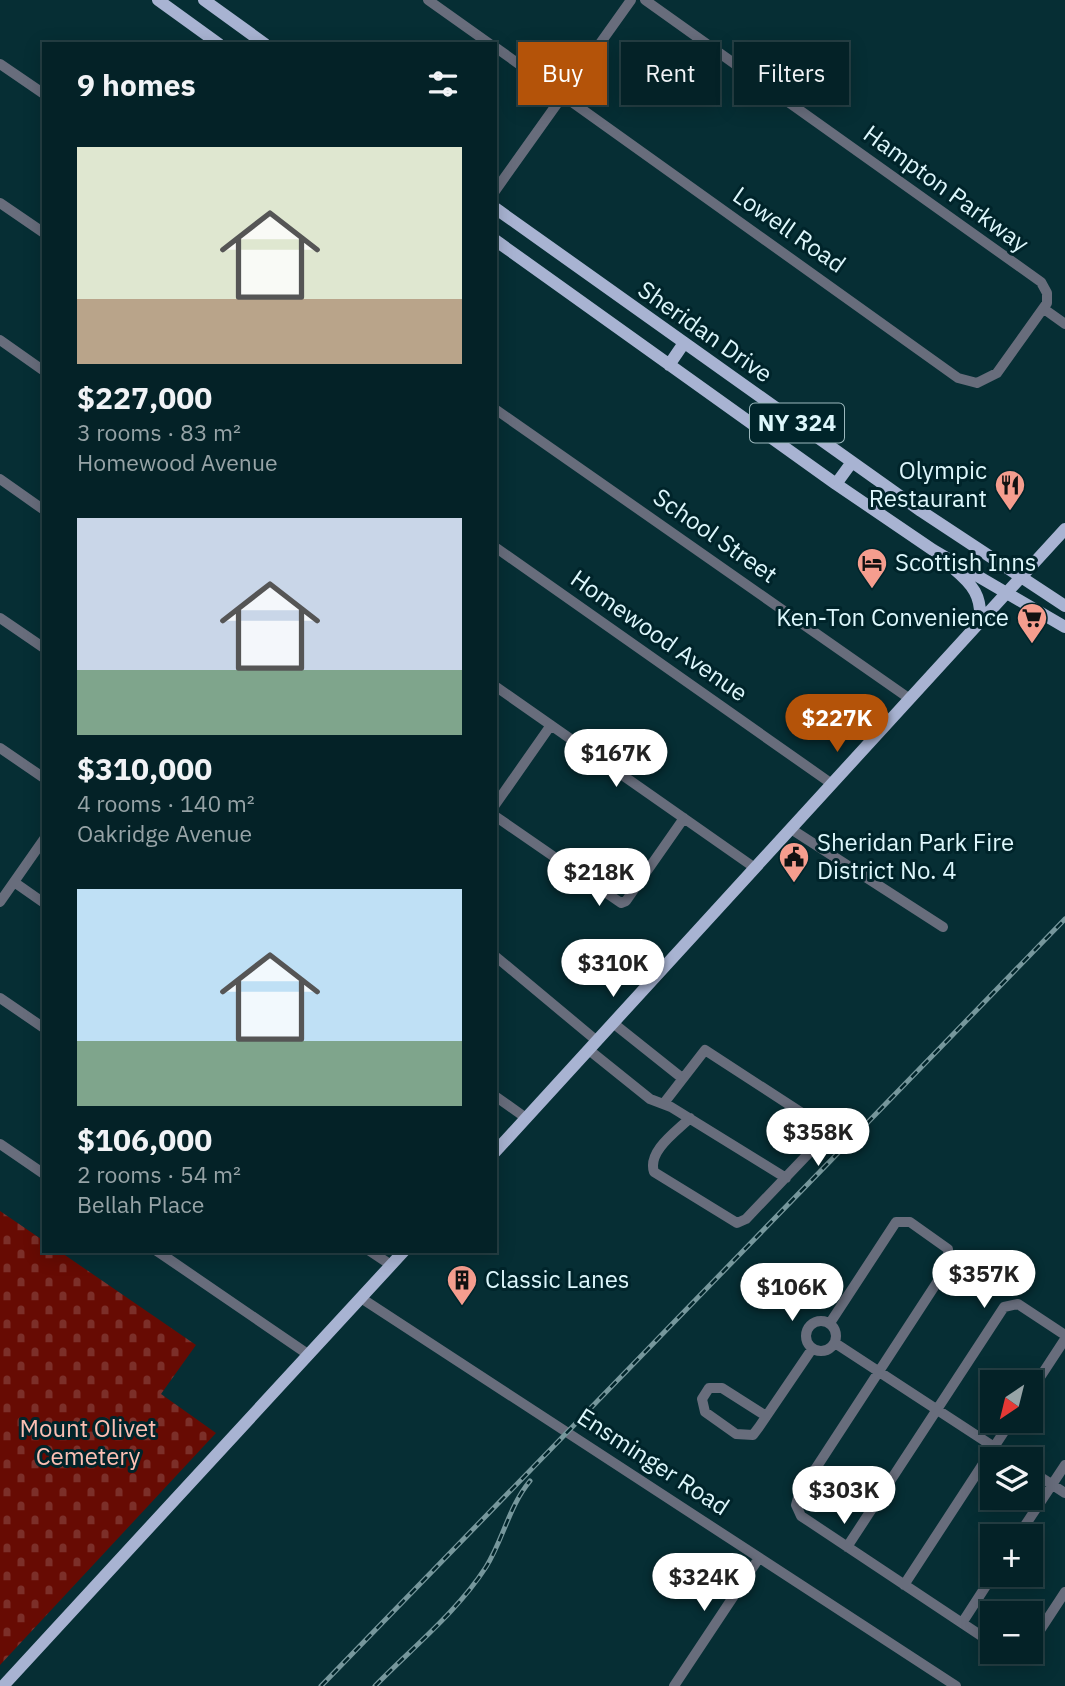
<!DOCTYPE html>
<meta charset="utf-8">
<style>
:root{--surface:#042227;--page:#122f33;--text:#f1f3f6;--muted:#97a4a7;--line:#253f44;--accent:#b45309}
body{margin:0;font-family:"IBM Plex Sans",sans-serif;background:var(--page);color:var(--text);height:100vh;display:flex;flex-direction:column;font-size:26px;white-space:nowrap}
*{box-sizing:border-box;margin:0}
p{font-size:23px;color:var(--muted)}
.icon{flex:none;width:38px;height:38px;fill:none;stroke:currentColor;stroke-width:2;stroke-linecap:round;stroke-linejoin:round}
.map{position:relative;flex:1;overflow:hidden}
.drawer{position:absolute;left:42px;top:42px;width:455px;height:1211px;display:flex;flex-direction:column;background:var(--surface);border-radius:0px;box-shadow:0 4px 18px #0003,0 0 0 2px var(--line)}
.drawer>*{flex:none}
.banner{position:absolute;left:518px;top:42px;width:441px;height:63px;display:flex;gap:14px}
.needle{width:46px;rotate:215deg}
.tools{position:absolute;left:980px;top:1370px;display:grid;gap:14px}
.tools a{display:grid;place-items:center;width:63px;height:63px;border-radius:0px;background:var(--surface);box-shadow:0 4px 18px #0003,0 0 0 2px var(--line);font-size:35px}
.price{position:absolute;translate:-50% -60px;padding:0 16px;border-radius:24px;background:#fff;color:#222;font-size:23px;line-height:46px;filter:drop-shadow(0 2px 4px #0008)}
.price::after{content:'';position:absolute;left:50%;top:42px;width:21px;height:16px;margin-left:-10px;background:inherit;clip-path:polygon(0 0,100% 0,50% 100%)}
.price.selected{background:var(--accent);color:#fff}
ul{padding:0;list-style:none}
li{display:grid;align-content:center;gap:14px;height:371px;padding:0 35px}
li span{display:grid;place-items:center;height:217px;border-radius:0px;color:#555}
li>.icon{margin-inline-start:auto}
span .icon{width:126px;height:126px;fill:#fffc;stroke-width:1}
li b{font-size:30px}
h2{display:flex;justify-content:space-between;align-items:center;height:84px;padding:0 35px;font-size:30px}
.tag{padding:0 24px;border-radius:0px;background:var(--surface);box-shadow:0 4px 18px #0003,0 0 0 2px var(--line);font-size:24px;line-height:63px}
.tag.selected{background:var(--accent);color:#fff}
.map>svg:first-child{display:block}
.cemetery{fill:url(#cemetery-stones)}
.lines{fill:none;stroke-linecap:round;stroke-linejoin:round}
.minor{stroke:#686d7c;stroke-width:10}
.major{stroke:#a8b3d2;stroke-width:12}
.rail-casing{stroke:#76979c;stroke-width:5}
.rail{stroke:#00242a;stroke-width:2.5;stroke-dasharray:8;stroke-linecap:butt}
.labels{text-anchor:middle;stroke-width:6;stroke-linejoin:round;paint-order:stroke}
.shield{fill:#00242a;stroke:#9bb8bd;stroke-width:2}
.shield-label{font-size:23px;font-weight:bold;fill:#ddf7fc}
.street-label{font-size:24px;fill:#ddf7fc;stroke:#00242a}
.poi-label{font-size:24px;fill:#ddf7fc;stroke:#00242a;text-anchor:start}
.park-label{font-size:24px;fill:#fcbfb3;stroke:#00242a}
</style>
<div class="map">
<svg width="1065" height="1686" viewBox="0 0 1065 1686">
<defs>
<pattern id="cemetery-stones" width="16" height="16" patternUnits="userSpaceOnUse" patternTransform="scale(1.75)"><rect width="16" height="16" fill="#670b03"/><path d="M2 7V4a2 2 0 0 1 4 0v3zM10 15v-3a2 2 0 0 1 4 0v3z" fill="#7c2f29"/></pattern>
</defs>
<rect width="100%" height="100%" fill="#062e34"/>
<path class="cemetery" d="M0,1211L44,1241V1251H59L196,1345L161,1394L216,1433L0,1665Z"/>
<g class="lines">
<path class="minor" d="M428,0L490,44
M495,47L958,378L977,383L997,373L1047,303V293L1041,282L645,0
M0,64L44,94
M495,191L631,0
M0,203L44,233
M1044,309L1065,324
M0,340L44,371
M495,409L910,699
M0,479L44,510
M495,547L832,784
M0,618L44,648
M495,686L755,868
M0,748L44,778
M495,805L551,725
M495,816L621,903L626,901L684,818
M791,829L943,927
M14,882L44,903
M0,902L44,839
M495,956L597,1041
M0,998L44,1028
M613,1023L682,1078
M589,1050L650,1099L671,1107L786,1178
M495,1096L526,1118
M664,1103L705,1050L825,1128L827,1134L746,1219L737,1223L654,1172C647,1151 677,1131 690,1118
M0,1144L44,1174
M157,1251L309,1355
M370,1251L391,1265
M361,1298L956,1686
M806 1336a15 15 0 1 1 30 0a15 15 0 1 1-30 0Z
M830,1323L896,1222H910L948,1249L949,1264L799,1494L796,1505L801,1516L992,1643
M835,1343L1014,1460
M1031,1391L1065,1339
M766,1416L722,1388H709L702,1399L705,1412L736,1434L753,1435L759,1427L812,1349
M1031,1471L1065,1493
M1018,1536L1065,1465
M847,1547L1004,1307L1018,1304L1065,1335
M904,1585L1011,1421
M962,1623L993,1575
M1031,1644L1065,1592
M1007,1652H1020
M674,1686L759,1558"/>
<path class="major" d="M158,0L219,44
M204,0L265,44
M495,208L921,511L1065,606
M495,240L836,484L933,550L1065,627
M669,365L684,343
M836,484L852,462
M954,569C973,585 982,596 980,622
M495,1152L1065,529
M3,1686L404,1251"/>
<g class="rail-casing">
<path id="rail" d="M321,1686L1065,919
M375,1686C412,1648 457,1612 486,1567C503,1540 509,1506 530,1481"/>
</g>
<use href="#rail" class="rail"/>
</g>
<defs>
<g id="restaurant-pin" transform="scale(1.575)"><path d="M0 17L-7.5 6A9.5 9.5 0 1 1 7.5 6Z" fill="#f59d8e" stroke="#00242a"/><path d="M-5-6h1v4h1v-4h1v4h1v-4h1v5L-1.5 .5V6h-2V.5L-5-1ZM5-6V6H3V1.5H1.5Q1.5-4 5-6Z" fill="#111"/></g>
<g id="hotel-pin" transform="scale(1.575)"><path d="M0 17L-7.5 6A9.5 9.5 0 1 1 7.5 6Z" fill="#f59d8e" stroke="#00242a"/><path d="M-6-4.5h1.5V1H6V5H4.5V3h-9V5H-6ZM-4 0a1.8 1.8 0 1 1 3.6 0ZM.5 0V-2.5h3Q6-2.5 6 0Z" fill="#111"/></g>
<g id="supermarket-pin" transform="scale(1.575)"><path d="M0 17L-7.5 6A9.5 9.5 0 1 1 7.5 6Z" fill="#f59d8e" stroke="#00242a"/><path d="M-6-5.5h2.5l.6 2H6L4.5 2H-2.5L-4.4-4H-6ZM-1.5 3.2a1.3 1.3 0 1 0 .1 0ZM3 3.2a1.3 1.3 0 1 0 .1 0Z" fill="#111"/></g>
<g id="civic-pin" transform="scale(1.575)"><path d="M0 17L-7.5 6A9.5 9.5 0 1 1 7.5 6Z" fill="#f59d8e" stroke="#00242a"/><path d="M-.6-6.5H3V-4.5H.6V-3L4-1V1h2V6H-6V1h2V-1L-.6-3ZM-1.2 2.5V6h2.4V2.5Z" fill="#111"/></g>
<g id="building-pin" transform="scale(1.575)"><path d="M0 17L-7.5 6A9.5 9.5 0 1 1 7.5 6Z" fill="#f59d8e" stroke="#00242a"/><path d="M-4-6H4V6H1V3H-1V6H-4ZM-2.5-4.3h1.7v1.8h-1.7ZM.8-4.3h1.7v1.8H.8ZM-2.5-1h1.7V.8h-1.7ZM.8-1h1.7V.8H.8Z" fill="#111"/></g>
</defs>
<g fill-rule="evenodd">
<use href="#restaurant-pin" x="1010" y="485"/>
<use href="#hotel-pin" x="872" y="563"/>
<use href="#supermarket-pin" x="1032" y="618"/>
<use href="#civic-pin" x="794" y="857"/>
<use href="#building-pin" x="462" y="1280"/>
</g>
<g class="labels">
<rect class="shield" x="750" y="403.5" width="94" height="39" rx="5"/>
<g class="shield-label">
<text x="797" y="431">NY 324</text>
</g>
<g class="street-label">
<text transform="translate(946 189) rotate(36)" y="8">Hampton Parkway</text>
<text transform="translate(789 230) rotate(35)" y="8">Lowell Road</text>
<text transform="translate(705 332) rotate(35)" y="8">Sheridan Drive</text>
<text transform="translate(715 536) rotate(35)" y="8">School Street</text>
<text transform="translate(659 636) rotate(35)" y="8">Homewood Avenue</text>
<text transform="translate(653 1462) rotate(33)" y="8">Ensminger Road</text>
</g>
<g class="poi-label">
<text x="987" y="479" text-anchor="end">Olympic<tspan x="987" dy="28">Restaurant</tspan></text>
<text x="895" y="571">Scottish Inns</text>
<text x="1009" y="626" text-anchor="end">Ken-Ton Convenience</text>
<text x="817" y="851">Sheridan Park Fire<tspan x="817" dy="28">District No. 4</tspan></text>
<text x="485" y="1288">Classic Lanes</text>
</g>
<g class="park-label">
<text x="88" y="1437">Mount Olivet<tspan x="88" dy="28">Cemetery</tspan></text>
</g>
</g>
</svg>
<div class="tools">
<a><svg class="needle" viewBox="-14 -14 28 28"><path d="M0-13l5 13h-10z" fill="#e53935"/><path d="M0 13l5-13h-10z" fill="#97a4a7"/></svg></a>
<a><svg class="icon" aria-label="layers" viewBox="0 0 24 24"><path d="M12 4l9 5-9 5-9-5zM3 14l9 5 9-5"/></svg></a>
<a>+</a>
<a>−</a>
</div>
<b class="price selected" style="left:837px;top:754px">$227K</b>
<b class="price" style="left:616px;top:789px">$167K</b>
<b class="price" style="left:599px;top:908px">$218K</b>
<b class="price" style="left:613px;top:999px">$310K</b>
<b class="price" style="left:818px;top:1168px">$358K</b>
<b class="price" style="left:984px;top:1310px">$357K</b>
<b class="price" style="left:792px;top:1323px">$106K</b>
<b class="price" style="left:844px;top:1526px">$303K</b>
<b class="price" style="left:704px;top:1613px">$324K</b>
<div class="banner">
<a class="tag selected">Buy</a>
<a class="tag">Rent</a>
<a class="tag">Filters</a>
</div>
<section class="drawer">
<h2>9 homes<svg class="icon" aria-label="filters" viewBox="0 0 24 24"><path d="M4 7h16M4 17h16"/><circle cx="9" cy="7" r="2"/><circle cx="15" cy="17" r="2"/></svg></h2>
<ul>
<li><span style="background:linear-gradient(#dfe7d0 70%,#b9a48a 0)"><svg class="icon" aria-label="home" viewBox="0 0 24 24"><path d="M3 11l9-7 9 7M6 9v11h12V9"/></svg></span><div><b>$227,000</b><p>3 rooms · 83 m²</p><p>Homewood Avenue</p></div></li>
<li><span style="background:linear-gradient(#c9d6e8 70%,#7fa58c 0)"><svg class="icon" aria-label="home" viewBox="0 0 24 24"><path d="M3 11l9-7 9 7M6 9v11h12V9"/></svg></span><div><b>$310,000</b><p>4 rooms · 140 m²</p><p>Oakridge Avenue</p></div></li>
<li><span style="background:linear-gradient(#bfe0f5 70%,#7fa58c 0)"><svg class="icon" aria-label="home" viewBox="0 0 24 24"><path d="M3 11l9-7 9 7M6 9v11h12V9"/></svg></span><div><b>$106,000</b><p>2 rooms · 54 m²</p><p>Bellah Place</p></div></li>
</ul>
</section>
</div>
